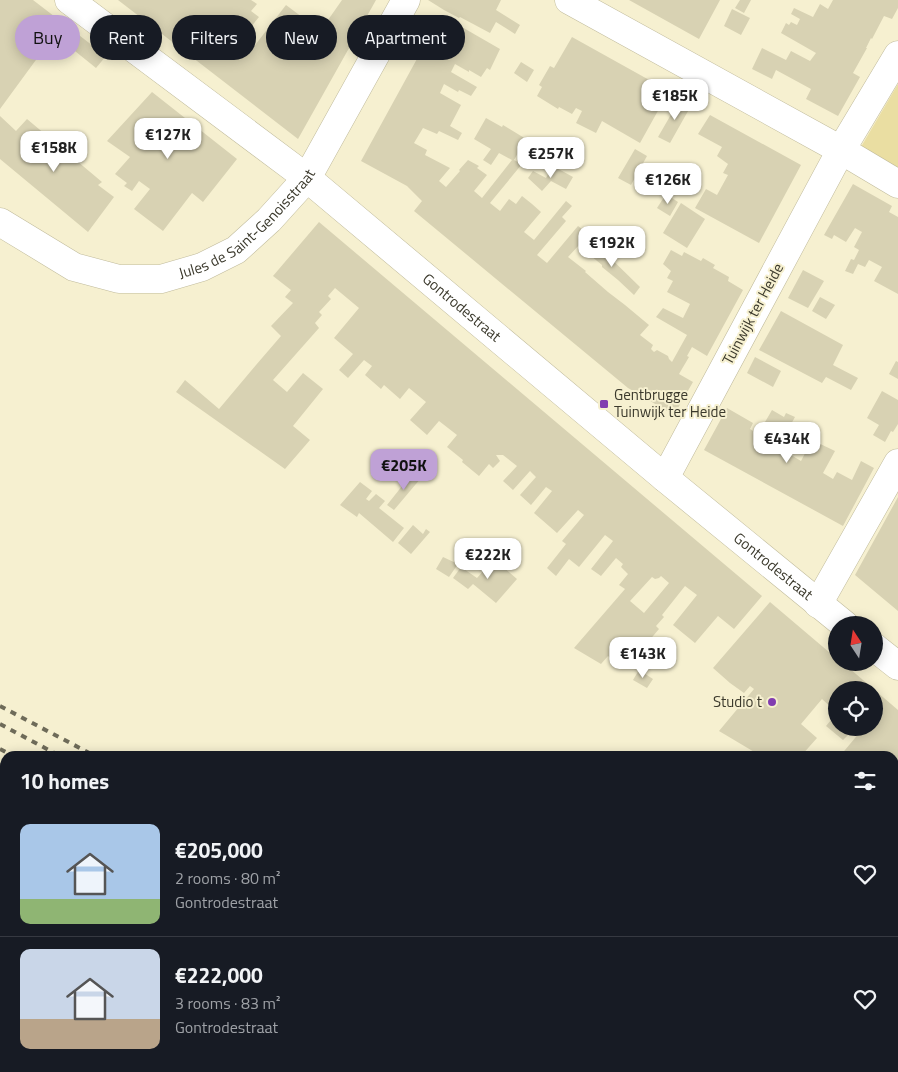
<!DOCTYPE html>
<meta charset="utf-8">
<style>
:root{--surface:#171b24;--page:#20242c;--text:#f1f3f6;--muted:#9ea1a6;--line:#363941;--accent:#bfa1d6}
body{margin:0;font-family:"Titillium Web",sans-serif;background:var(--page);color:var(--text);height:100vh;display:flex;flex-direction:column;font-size:19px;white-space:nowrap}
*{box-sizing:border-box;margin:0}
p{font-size:16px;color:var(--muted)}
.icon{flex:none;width:28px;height:28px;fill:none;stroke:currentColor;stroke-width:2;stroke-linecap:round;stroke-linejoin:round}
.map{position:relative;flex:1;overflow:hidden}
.side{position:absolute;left:0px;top:751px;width:899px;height:321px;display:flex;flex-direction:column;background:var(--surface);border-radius:15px 15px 0 0;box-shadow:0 2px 12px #0003}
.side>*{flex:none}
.hud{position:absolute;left:15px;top:15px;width:500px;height:45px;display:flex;gap:10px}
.needle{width:32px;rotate:348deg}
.buttons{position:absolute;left:828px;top:616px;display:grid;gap:10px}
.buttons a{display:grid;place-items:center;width:55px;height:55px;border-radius:50%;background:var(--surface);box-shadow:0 2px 12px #0003;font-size:25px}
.price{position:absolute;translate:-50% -42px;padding:0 11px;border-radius:10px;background:#fff;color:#222;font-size:16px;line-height:32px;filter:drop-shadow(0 1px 2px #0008)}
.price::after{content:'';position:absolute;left:50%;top:30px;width:15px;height:11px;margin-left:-8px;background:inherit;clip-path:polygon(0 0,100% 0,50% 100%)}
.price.on{background:var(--accent);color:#111}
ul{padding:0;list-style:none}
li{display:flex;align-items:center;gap:15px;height:125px;padding:0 20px}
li+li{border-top:1px solid var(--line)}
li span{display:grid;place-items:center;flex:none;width:140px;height:100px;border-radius:10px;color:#555}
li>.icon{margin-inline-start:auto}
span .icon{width:60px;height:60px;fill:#fffc;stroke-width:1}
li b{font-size:21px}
h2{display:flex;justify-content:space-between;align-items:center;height:60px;padding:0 20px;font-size:21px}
.chip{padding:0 18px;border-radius:22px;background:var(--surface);box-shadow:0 2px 12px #0003;font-size:18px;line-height:45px}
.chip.on{background:var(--accent);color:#111}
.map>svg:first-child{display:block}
.green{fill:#eadea2}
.building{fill:#d8d2b3;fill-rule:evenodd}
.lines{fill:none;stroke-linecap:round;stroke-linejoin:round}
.minor-casing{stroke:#c0bb9c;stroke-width:29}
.minor{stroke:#fff;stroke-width:28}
.rail{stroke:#6e6b59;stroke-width:4;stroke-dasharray:6 6;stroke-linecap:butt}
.poi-dot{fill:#813db0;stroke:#f6f0d0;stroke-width:2}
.labels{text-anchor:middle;stroke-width:4;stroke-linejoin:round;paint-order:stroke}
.street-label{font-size:15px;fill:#3b392c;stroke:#f6f0d0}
.poi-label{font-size:15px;fill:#3b392c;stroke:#f6f0d0;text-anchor:start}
</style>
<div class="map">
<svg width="898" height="1072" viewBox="0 0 898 1072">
<rect width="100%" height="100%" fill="#f6f0d0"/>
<path class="green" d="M898,84V176L858,152Z
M0,858L5,861V939L0,937Z
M242,1068H385L393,1072H250Z"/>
<path class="building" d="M0,0H33L63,23L0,109Z
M118,0H251L257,4L251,11L259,17L250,28L251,29L239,44L245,48L247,46L252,49L286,5L302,17L288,35L307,50L342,0H376L298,139Z
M428,0H501L496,10L520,25L515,34L496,22L490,33L460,17L459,18L444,10Z
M629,0H720L699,39Z
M740,0H751L744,13L735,8Z
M833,0H898V8L892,19L884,16L872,39L871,38L866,48H867L853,73L860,77L838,116L806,99L811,89L776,70L772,79L752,69L762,48L786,60L791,51L810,61L816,53L781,33L786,23L789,25L791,22L797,25L800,19L791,14L794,8L813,17L820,4L828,9Z
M732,9L750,18L741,35L724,26Z
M441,15L500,49L490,70L487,68L481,77L469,70V72L455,64L451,72L477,87L471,96L459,90L458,92L444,84L440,93L461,105L450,126L462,133L458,140L439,131L437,134L423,128L414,143L427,150L425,155L450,168L439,181L446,187L460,171L459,170L468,160L479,166L477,168L487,175L474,191L482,198L512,160L499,153L491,165L483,160L491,149L474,139L486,118L502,127L503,125L526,139L514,160L522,164L490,203L500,211L509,199L516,204L522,196L532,204L541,212L524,232L534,240L566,201L572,206L562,217L566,221L537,255L547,263L578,226L590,235L582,245L580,244L568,257L586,271L585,272L608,292L625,305L649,325L640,335L653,345L651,349L654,352L657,350L668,356L669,359L672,362L687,335L656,317L663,308L683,318L690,304L667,292L673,281L667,278L671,271L663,264L671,250L682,256L684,252L701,261L703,258L715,265L713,268L729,277L728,281L743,290L707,356L692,347L687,356L689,357L679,374L693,382L674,415L628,388L414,211L422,201L407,186L361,161Z
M75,32L106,56L96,68L65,43Z
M572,37L669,91L640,143L602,121L596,133L576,123L582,111L576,108L572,114L559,107L558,109L537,96L542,87L539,85L550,66L554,68Z
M521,62L534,70L527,82L514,73Z
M152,92L237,159L203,202L192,193L163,231L134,209L150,189L139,181L132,191L124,186L127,183L115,174L130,157L107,141Z
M680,99L692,104L670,143L658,137Z
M710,115L801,165L759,243L695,208L706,189L717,195L728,175L723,173L728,164L717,156L722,147L698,134Z
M0,116L16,131L27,119L102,182L98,185L114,197L88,232L0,159Z
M635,149L647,156L631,185L618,178Z
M553,166L573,177L566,189L551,181L542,191L528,178L533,171L546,178Z
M853,184L892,206L889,212L898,217V294L874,281L882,267L869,260L865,267L858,264L853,274L845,271L851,259L854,260L859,250L854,247L862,232L855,228L846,242L834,235L832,239L824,235Z
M666,194L678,202L670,216L657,208Z
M681,203L705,219L687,248L663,233Z
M319,222L762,596L734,629L718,616L695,643L673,625L697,595L685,586L662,615L664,617L656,626L659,629L625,669L608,656L601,664L574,648L625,589L619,585L628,574L621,567L623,564L616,558L601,576L591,569L613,541L605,535L579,567L569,559L556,576L547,568L566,544L562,541L584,515L578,510L557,533L534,513L552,491L546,487L531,505L520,495L536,477L530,471L513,490L503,481L517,466L503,455H496L500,461L493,468L489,464L479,476L462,462L463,460L447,447L457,435L439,421L427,435L410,420L426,402L409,388L400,399L384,385L381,389L365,375L372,366L364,360L348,378L339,370L353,354L334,338L359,308L335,288L328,296L331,299L319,312L322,315L315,323L319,328L273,380L287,392L303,373L323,389L293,426L310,440L285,469L176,392L185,380L219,409L256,365L281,336L271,326L293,303L285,297L291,290L273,276ZM661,576L669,583L644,613L630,601L652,577L655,579L659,578Z
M594,242L640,287L634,295L618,280L602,267V265L585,251Z
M803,270L824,281L808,308L788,298Z
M820,297L835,305L826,319L812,311Z
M781,311L843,345L833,365L858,378L851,390L826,377L822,383L759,350Z
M755,357L781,371L773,387L747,373Z
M896,361L898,362V379L889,374Z
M882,391L898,400V424L893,432L891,431L885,442L873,435L879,425L867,418Z
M727,408L753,423L750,429L758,434L772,410L784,417L786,413L795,417L790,426L803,433L791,455L801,461L812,440L835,451L823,473L833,479L837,472L852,480L861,461L874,468L843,526L704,450Z
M414,471L421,478L394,510L387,505Z
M360,482L372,491L366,499L369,501L376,494L385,501L379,508L404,528L393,542L359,513L357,517L340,505Z
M898,497V611L855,575Z
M413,525L423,534L426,529L430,532L411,554L398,543Z
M443,557L458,564L449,577L436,569Z
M494,559L517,579L496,603L473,584L468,589L453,578L461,567L477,578Z
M770,602L836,658V662H842L898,710V824L894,821V756H840L860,732L855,728H874V690H836V712L822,699L801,724L817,738L801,756H761L719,731L754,689L750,686L744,693L730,683L713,668Z
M639,670L653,679L647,688L633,680Z
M836,714V728H855L843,740L826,726Z
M898,1025V1066L894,1063V1034Z
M13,1068H91L99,1072H10Z"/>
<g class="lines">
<g class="minor-casing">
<g id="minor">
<path id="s1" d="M69,0L307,178L665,478L845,625"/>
<path d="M569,0L841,150L665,478"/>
<path d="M898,55L841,150L898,184"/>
<path id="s2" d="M0,222L74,267L119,279H161L202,267L236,250L269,220L307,178L406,0"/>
<path d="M818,604L898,463"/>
<path d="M874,647L898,666"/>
<path d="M894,969L898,960"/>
<path d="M0,995L5,986"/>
<path d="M170,1068L179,1072"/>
</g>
</g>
<use href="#minor" class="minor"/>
<path class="rail" d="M0,706L95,756
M0,724L60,756
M0,749L13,756
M0,768L5,771
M566,1068L574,1072
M599,1068L608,1072
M645,1068L653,1072
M678,1068L687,1072"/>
</g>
<g class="poi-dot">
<rect x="599" y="399" width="10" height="10" rx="2.5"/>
<circle cx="772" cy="702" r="5"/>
</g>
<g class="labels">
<g class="street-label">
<text dy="5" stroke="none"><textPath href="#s2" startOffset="280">Jules de Saint-Genoisstraat</textPath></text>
<text dy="5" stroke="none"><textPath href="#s1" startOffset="499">Gontrodestraat</textPath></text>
<text transform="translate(753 314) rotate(-62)" y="5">Tuinwijk ter Heide</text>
<text dy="5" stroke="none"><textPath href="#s1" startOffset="904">Gontrodestraat</textPath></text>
</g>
<g class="poi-label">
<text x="614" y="400">Gentbrugge<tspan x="614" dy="17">Tuinwijk ter Heide</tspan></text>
<text x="762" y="707" text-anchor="end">Studio t</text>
</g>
</g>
</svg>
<div class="buttons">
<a><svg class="needle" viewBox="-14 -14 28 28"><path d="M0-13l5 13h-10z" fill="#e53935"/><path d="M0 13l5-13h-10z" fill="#9ea1a6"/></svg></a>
<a><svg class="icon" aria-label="locate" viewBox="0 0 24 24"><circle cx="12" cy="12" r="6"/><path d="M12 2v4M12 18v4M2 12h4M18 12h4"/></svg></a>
</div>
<b class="price" style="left:675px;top:121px">€185K</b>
<b class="price" style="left:168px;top:160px">€127K</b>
<b class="price" style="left:54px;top:173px">€158K</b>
<b class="price" style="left:551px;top:179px">€257K</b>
<b class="price" style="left:668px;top:205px">€126K</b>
<b class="price" style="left:612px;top:268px">€192K</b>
<b class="price" style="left:787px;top:464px">€434K</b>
<b class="price on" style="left:404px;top:491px">€205K</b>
<b class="price" style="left:488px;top:580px">€222K</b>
<b class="price" style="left:643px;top:679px">€143K</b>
<div class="hud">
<a class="chip on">Buy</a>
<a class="chip">Rent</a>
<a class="chip">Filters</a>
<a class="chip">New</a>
<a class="chip">Apartment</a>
</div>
<section class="side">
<h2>10 homes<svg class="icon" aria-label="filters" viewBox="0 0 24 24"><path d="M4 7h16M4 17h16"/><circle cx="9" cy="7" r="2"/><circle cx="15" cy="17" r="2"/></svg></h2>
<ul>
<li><span style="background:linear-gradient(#a9c7e8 75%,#8fb573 0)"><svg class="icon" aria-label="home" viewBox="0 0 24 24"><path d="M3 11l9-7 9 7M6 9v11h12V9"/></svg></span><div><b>€205,000</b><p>2 rooms · 80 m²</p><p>Gontrodestraat</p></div><svg class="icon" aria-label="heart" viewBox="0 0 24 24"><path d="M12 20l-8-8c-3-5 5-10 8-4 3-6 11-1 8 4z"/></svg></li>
<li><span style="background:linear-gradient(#c9d6e8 70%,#b9a48a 0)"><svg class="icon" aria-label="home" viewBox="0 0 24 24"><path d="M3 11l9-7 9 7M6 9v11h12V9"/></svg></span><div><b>€222,000</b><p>3 rooms · 83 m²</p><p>Gontrodestraat</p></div><svg class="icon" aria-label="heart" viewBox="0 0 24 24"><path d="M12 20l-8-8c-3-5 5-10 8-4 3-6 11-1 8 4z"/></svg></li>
</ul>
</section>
</div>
